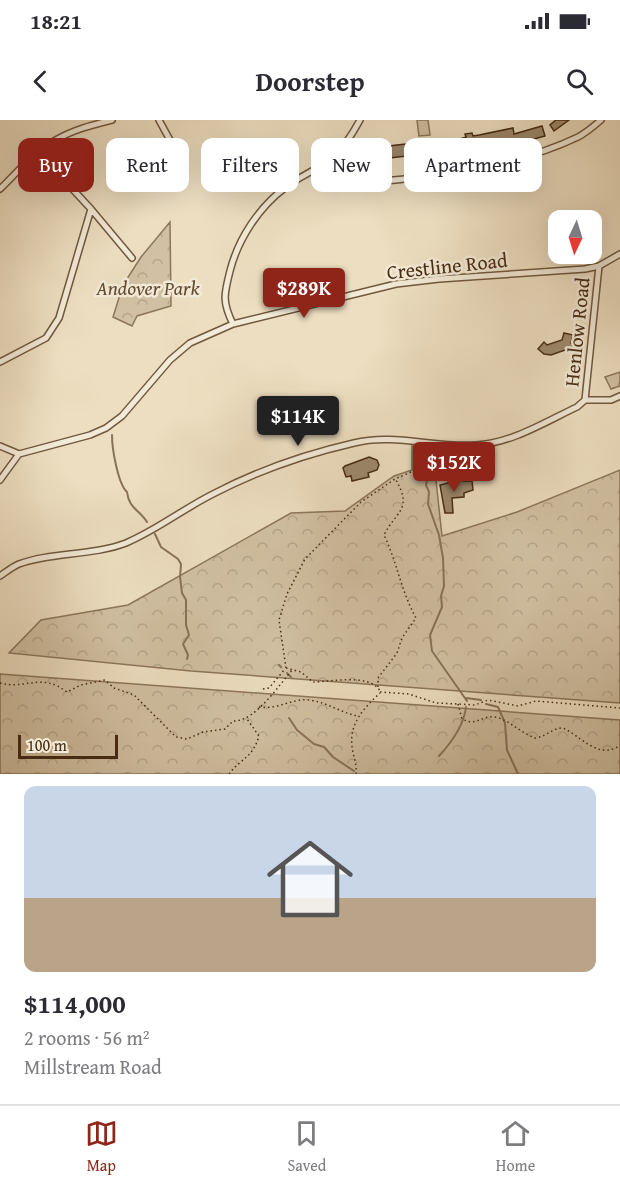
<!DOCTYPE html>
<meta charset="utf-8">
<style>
:root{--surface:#fff;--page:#f2f2f3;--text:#2b2b33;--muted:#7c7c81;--line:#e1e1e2;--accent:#8f2418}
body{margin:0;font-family:"Gentium Book Plus",serif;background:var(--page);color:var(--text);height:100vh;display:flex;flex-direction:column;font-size:22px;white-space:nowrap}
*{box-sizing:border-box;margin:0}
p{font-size:20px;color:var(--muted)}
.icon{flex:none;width:33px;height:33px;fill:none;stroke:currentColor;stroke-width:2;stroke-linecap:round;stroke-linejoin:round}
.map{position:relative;height:654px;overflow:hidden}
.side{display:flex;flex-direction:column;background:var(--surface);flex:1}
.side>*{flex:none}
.banner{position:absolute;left:18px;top:18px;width:585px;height:54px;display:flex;gap:12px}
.needle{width:39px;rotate:184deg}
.controls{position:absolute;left:548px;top:90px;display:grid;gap:12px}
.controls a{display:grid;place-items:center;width:54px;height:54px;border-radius:12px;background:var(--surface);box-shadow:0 6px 24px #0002;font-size:30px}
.scale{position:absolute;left:18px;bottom:15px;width:100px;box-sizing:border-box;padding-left:6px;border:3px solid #472c13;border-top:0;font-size:16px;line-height:21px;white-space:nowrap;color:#472c13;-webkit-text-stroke:4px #f3ead7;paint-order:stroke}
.price{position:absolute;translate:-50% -51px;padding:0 14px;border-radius:6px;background:var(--accent);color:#fff;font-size:20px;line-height:39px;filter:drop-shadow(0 2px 3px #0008)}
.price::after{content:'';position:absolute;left:50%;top:36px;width:18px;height:14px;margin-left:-9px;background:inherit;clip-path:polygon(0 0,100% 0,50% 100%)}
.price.active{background:#222;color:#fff}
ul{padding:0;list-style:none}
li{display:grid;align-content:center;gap:12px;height:318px;padding:0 24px}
li span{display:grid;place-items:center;height:186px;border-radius:12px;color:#555}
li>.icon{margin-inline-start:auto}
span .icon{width:108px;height:108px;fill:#fffc;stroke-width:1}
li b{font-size:26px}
.tag{padding:0 21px;border-radius:12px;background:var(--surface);box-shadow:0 6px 24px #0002;font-size:21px;line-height:54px}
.tag.active{background:var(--accent);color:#fff}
.status{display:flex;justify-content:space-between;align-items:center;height:42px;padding:0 30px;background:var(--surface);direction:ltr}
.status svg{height:16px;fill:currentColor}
header{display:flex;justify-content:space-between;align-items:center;height:78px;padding:0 24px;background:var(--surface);font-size:27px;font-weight:800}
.dock{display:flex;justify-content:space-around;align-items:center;height:84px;border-top:2px solid var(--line);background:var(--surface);font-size:16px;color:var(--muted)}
.dock a{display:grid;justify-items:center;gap:3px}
.dock .active{color:var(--accent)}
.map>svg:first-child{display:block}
.forest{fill:url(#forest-crowns);stroke:#8c765b;stroke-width:1.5}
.pitch{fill:#d1c0a3;stroke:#8c765b;stroke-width:1.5}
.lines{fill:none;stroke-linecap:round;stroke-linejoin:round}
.stream{stroke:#897258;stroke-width:2}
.building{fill:#9d896d;stroke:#472c13;stroke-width:1.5}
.street-casing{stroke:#70583e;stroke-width:8}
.path{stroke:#472c13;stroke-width:1.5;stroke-dasharray:1.5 3;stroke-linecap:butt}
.street{stroke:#f3ead7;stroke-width:5}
.labels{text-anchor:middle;stroke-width:5;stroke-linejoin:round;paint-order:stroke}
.street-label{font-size:20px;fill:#472c13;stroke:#f3ead7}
.park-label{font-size:20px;font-style:italic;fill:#634a30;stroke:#f3ead7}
</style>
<div class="status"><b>18:21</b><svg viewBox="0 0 49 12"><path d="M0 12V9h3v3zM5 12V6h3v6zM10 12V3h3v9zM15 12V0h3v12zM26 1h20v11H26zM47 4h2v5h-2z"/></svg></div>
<header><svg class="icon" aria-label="back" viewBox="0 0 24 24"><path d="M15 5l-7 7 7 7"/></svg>Doorstep<svg class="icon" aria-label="search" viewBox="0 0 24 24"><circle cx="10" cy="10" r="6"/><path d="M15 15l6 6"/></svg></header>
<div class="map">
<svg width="620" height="654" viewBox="0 0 620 654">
<defs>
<pattern id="forest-crowns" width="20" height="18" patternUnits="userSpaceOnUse" patternTransform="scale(1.5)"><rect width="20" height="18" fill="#d1c0a3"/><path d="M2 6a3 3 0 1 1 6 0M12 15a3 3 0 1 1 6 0" fill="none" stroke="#b5a58b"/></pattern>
</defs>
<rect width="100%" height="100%" fill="#eddec1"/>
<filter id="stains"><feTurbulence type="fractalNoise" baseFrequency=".00333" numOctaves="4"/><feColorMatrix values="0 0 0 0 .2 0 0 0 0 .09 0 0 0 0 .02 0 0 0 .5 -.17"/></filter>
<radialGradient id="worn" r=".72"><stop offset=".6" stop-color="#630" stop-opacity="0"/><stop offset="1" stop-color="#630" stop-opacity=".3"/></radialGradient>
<path class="forest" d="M170,102L171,186L137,196L132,206L113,197L123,165L141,137Z
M620,252V266L611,269L605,257Z
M412,326L456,330V335L434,342L442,416L517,392L620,350V583L191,551L9,533L41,500L128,485L291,393L345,391L394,356L412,350Z
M0,554L620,600V654H0Z"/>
<path class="pitch" d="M417,0H428L430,15L419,16Z"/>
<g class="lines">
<path class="stream" d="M112,315C112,329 118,364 127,372C129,389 139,389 147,402
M430,343L431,333
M429,350L426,365L429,372L428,384L439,415L443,438L444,466L441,476L442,487L430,515L432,531L467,581
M155,414L161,427L178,439L181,444L180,457L182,473L186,480V505L189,515L183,524L188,535L187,539
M279,545L281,547
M287,553L291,557
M466,578L481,580
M486,584L498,587L505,603L507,630L518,654
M289,598L297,610L314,624L324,627L333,637L354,651
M439,636C451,623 464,605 466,587"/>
</g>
<path class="building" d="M556,0H569L554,11L550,5Z
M542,6L545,16L523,22L522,20L491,28V24L480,30L477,25L446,32L444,20L451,19L452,22L466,17L465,14L472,13L473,16L479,15L513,8L514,14Z
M431,22L433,34L427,36L424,24Z
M414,23L415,35L390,38L389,26Z
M564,213L573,215L571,223L578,225L576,233L565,230L551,235L544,234L538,229L544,222L547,225L562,220Z
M369,337L377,340L379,345L377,350L368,353L369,357L352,361L351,356L346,357L343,348L345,346Z
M463,359V361H472L473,370L464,373V377L452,378L453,393H445L440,365Z"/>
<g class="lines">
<g class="street-casing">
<path id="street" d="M159,0L171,22
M331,38C341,48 353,57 366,60C382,62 397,60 413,58C468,52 528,41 578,17C586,13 594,6 601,0
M0,69C17,53 33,32 54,21C72,10 92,5 112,0
M91,89L132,138
M233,204C222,182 224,174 230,151C238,119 259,87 286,67C300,56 319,49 333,37C344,27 353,13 360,0
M0,242L46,218L59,198L91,89L38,32
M585,280L599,146
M0,326L19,334L90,315L106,308L122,296L170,240L190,223L233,204L396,164L439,159L585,149L599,146L620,134
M439,344C451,341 472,341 474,326
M0,360L19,334
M0,456C6,452 12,447 19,444C51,432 92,436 126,423C157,410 183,389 213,374C257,351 306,334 354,323C394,313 435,328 476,325C512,323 545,302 577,287L585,280H611L620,276"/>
</g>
<path class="path" d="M286,548L279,500L287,474L305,439L361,382L395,359L411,352L434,346
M286,548L301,552L313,562C330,562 370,553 380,571
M0,563C26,570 41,552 67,572L81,565L105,560L114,568L134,575L176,617L187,619L203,612L225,609L233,601C255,602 279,565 293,549
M378,567V558L397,533L402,518L416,498C401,471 397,442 384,415C396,391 413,390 396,360
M263,569L269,568L285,549
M380,572L409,574L436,583L458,584L475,585L488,580L518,586L536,581L620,588
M458,584L462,599C477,607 481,595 495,597C509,600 521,613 535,618C546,617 552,608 563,608C581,616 599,641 620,625
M259,587C278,590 292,578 309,580C327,582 341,593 358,596
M229,654C242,637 252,639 259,616L247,599
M356,654C357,644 353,636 352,626C349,603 365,587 380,573"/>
<use href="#street" class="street"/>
</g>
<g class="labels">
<g class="street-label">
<text transform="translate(447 146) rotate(-6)" y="7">Crestline Road</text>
<text transform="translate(577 212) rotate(-84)" y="7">Henlow Road</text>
</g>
<g class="park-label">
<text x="148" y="175">Andover Park</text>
</g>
</g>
<rect width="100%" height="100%" filter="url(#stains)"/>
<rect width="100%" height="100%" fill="url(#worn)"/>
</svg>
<div class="controls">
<a><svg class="needle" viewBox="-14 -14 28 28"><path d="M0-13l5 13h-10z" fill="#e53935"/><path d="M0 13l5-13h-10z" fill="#7c7c81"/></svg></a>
</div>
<div class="scale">100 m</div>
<b class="price" style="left:304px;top:199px">$289K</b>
<b class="price active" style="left:298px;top:327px">$114K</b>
<b class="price" style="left:454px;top:373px">$152K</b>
<div class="banner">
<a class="tag active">Buy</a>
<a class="tag">Rent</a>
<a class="tag">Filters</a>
<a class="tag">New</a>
<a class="tag">Apartment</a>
</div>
</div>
<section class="side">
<ul>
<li><span style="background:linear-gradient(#c9d6e8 60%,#b9a48a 0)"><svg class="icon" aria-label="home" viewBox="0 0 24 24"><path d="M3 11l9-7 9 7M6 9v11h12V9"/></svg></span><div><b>$114,000</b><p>2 rooms · 56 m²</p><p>Millstream Road</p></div></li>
</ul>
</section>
<nav class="dock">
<a class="active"><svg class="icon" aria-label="map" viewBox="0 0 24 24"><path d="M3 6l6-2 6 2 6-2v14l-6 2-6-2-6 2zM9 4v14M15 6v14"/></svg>Map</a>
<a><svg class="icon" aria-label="saved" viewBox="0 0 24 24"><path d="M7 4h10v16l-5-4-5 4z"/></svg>Saved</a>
<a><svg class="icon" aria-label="home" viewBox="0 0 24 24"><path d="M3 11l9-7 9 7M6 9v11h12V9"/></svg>Home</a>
</nav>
